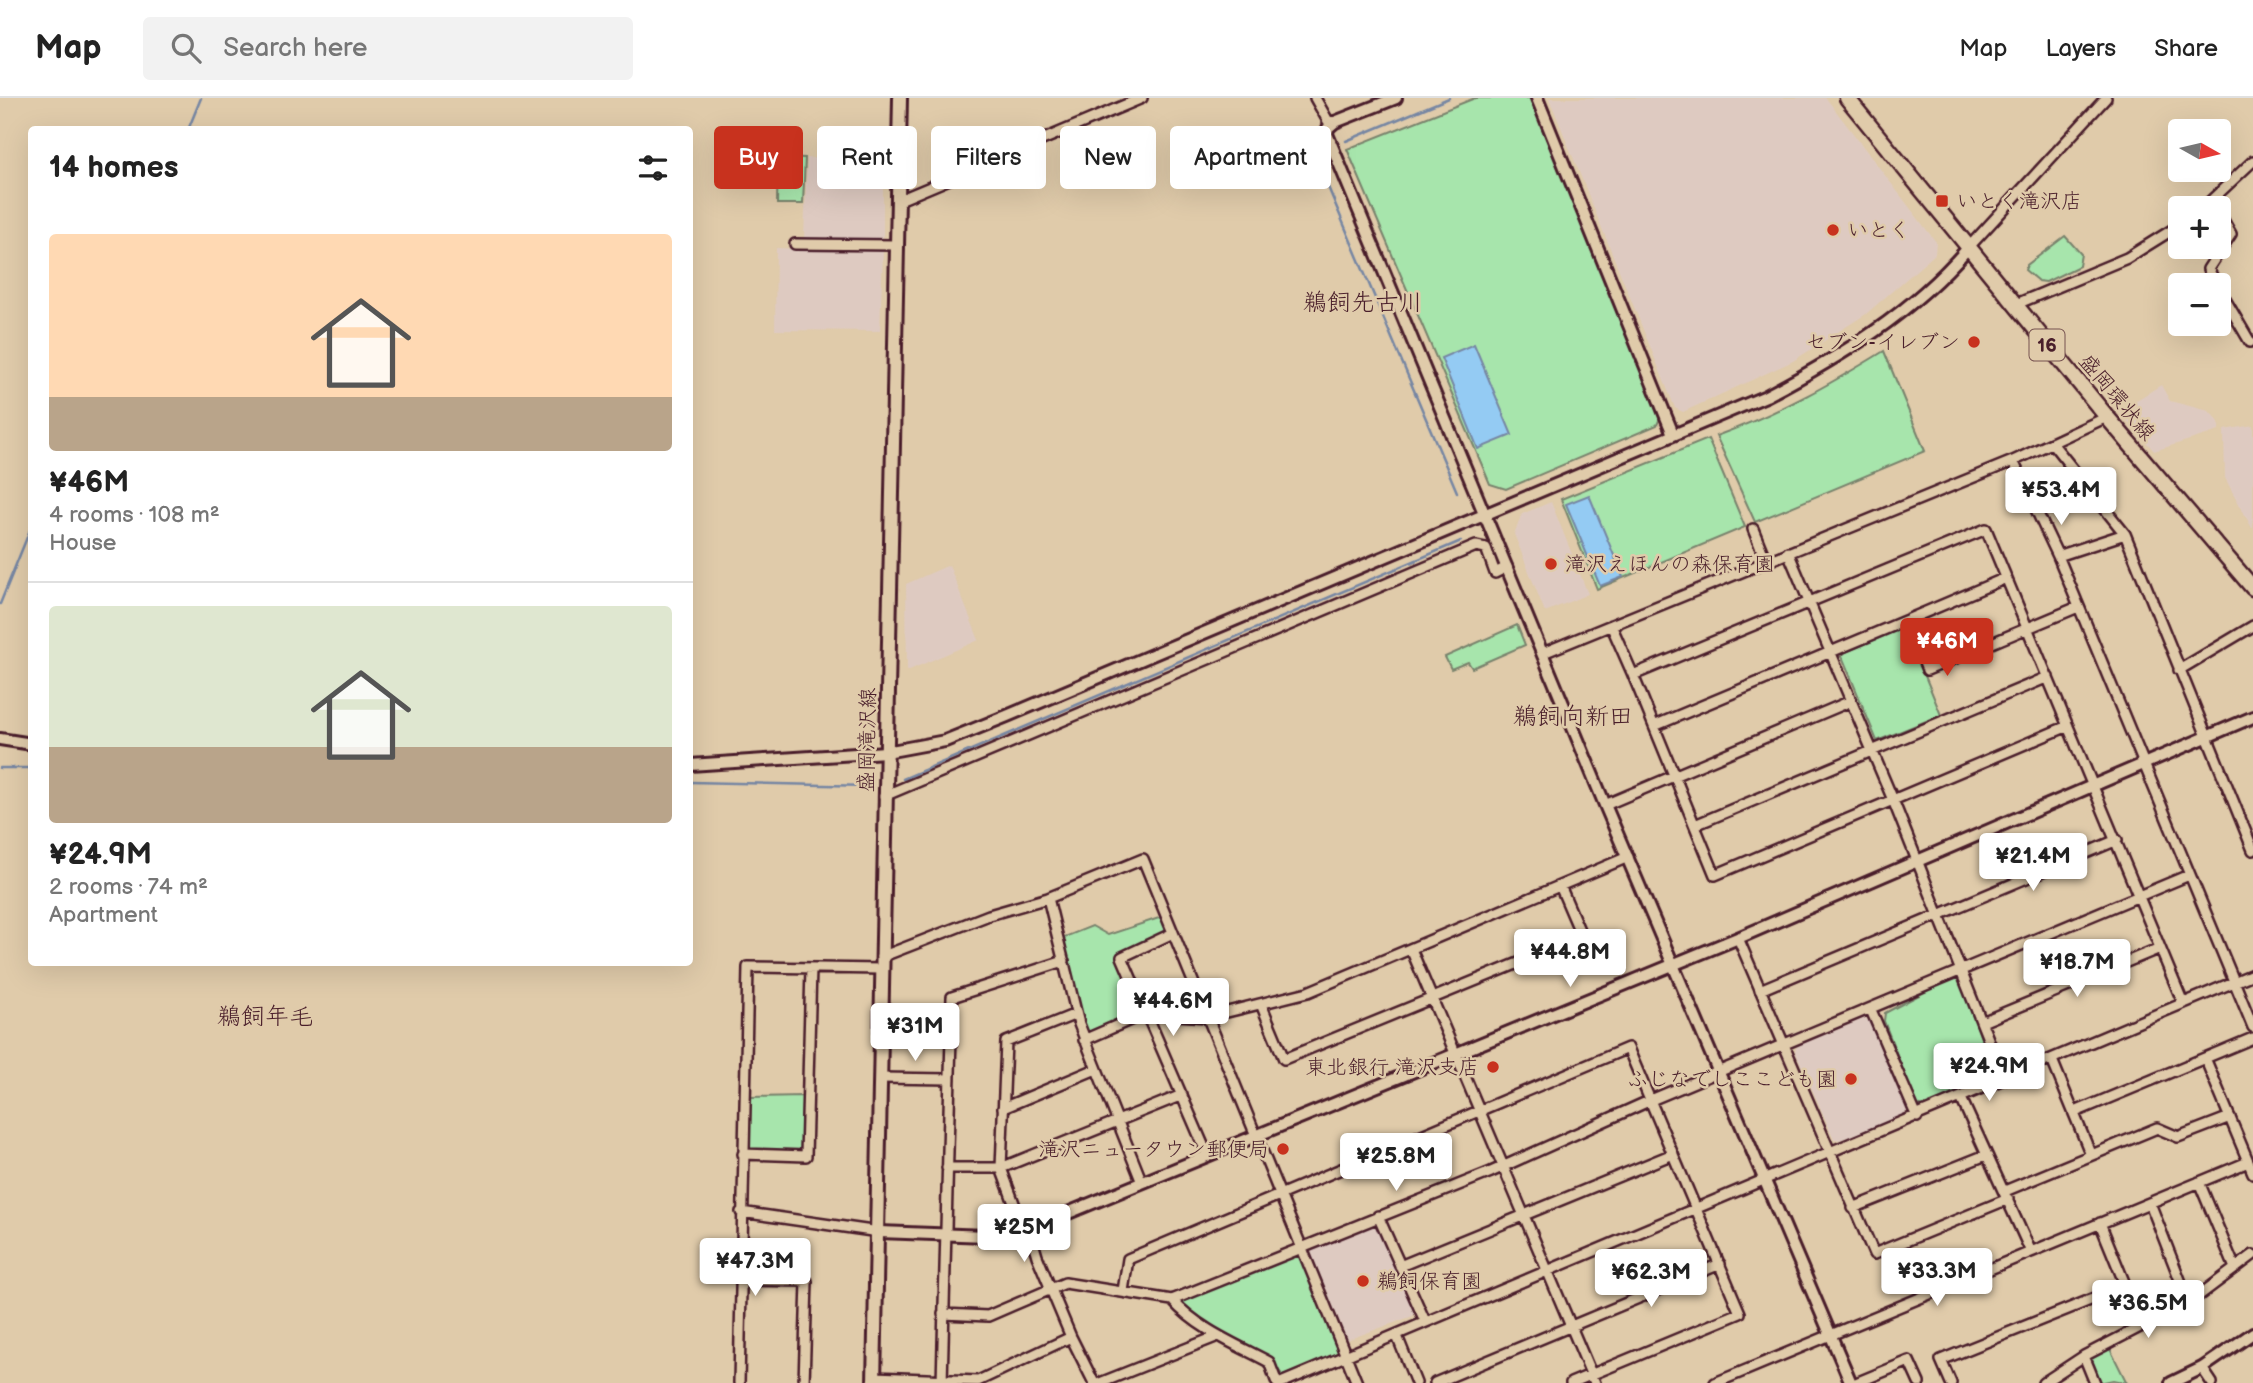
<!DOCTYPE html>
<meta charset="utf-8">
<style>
:root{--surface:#fff;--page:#f2f2f2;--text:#222;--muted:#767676;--line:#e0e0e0;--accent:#c8321e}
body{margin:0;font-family:"Balsamiq Sans","Klee One",sans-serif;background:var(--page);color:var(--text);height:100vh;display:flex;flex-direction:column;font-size:26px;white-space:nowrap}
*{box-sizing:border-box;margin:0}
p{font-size:23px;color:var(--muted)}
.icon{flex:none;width:38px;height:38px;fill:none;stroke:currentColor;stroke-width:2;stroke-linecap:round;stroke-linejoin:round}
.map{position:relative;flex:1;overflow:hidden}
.sheet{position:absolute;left:28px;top:28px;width:665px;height:840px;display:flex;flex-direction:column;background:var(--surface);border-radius:7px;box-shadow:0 7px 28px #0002}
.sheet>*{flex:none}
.top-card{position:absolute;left:714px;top:28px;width:665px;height:63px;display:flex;gap:14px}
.needle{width:46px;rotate:98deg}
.tools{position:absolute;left:2168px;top:21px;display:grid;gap:14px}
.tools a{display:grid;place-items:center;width:63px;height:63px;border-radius:7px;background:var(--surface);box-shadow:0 7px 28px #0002;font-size:35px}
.price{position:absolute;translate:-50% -60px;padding:0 16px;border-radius:7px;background:#fff;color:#222;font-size:23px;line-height:46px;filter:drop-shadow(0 2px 4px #0008)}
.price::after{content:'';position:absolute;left:50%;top:42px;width:21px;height:16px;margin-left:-10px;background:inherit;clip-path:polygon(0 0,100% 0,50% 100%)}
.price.current{background:var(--accent);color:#fff}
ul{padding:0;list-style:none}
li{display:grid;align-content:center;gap:14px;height:371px;padding:0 21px}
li+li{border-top:2px solid var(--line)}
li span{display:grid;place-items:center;height:217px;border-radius:7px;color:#555}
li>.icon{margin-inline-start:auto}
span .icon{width:126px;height:126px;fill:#fffc;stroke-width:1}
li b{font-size:30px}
h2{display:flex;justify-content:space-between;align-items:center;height:84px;padding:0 21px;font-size:30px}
.chip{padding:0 24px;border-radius:7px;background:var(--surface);box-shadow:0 7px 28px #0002;font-size:24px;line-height:63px}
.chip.current{background:var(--accent);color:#fff}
header{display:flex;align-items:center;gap:42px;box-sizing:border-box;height:98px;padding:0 35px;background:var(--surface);border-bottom:2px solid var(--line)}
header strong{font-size:33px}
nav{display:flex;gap:38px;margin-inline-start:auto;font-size:24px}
.search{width:490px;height:63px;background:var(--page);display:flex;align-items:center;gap:18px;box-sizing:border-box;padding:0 24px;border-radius:7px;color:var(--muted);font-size:26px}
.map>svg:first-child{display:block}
.built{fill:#decac1}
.green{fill:#a7e5ac;stroke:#78826c;stroke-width:2}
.water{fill:#94cbf3;stroke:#7686a3;stroke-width:2}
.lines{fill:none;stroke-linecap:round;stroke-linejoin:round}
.stream{stroke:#7686a3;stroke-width:2.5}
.minor-casing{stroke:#4a1f2b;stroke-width:14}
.tertiary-casing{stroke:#4a1f2b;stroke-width:16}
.secondary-casing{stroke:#4a1f2b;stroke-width:18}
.primary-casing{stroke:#4a1f2b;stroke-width:19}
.minor{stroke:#e0cbaa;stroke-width:9}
.tertiary{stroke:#e0cbaa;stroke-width:10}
.secondary{stroke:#e0cbaa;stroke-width:12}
.primary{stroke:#e0cbaa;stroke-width:14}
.poi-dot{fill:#c8321e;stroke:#e0cbaa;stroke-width:2.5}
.labels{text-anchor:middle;stroke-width:5;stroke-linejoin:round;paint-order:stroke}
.shield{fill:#e0cbaa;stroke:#775351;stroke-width:2}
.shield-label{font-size:19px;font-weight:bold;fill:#4a1f2b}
.poi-label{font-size:21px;fill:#4a1f2b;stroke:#e0cbaa;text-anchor:start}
.street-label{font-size:21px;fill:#4a1f2b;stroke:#e0cbaa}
.quarter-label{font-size:24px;fill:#4a1f2b;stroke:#e0cbaa}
</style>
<header>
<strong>Map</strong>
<div class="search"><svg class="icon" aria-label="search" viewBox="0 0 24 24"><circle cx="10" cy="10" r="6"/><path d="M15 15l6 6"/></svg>Search here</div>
<nav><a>Map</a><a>Layers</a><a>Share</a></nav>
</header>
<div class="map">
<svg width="2253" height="1285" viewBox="0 0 2253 1285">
<rect width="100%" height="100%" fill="#e0cbaa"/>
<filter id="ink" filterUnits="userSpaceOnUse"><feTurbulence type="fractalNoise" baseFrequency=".0143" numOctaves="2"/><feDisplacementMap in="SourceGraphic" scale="14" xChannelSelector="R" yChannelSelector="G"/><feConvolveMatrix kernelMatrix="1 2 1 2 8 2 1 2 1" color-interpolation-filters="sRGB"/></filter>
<g filter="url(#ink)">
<path class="built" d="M1549,0H1826L1936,144L1935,156L1866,216L1793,263L1683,314L1675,310Z
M807,60L883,63V142L804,140Z
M776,150L883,153L880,233L775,232Z
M2161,287L2170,303L2209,313L2219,324V333L2154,353L2119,313Z
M2253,327V430H2252L2225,380L2224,332Z
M1551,404L1588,496L1545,514L1514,436L1522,416Z
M949,467L979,542L907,573L906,486Z
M1865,920L1869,922L1908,1009L1906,1016L1840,1042L1834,1041L1795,953L1797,948Z
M1378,1124L1417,1211L1413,1218L1347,1242L1311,1155L1312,1150Z"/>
<path class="green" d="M1475,0H1530L1660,320L1657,327L1506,391L1490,386L1347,51Z
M778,59L805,60L803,106H777Z
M2065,138L2081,156L2079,168L2046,184L2038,183L2025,172L2027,167Z
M1884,253L1925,353L1755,424L1716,338C1777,316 1829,287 1884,253Z
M1708,341L1745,429L1597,491L1561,401Z
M1517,527L1525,547L1472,570L1468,564L1451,571L1445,559Z
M1905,529L1941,617L1877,643L1841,556Z
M1162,819L1168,835L1119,858L1143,914L1085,939L1062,840L1092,828L1108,837Z
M1951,880H1960L1993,975L1988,981L1925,1010L1916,1006L1884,923L1885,915Z
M803,998V1050L798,1054L748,1053L751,999Z
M1302,1157L1341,1255L1283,1278C1259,1242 1206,1239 1180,1204L1291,1158Z
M2109,1249L2127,1285L2113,1282L2099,1285L2089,1259Z"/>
<path class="water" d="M1474,246L1512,337L1478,351L1441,260Z
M1589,397L1623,479L1600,488L1566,406Z"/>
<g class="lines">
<path class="stream" d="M188,32L201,0
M1346,43L1449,0
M1320,70L1457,394
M0,506L32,427
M0,670H32
M903,681L1461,443
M690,684L870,688"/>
<g class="minor-casing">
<path id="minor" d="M1315,0L1328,23L1335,24
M897,103L1142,0
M2203,110L2253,63
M795,146L895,147
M1968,150L2106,0
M2217,187L2208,171L2231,136L2219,115
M2219,191L2250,244
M2014,207L2127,160L2180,127
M2052,345L2125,436L2253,752
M2013,363L2058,458L2253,929
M1753,431L1766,463
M1788,454L1893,702L2004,981
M2058,458L2125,436
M1907,522L2006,480
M1611,527L1633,577
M1543,555L2013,363L2107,319
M2179,572L2253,528
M1654,628L1907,522L1927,572L2078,509
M2068,628L1715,777L1633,577L1986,431L2183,905
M884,698L1476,448L1486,450L1495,475L1507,469
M1605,707L1851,603
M1695,727L2048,579
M1048,800L1079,926L1141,1082
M1171,836L1122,859L1207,1056
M1738,840L1874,1156L2008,1101
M1411,851L1595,1285
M881,859L989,817L1048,800L1143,761L1357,1285
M1760,892L2117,742
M1261,906L1284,961L1582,839L1561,790
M1871,912L1917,1019
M1076,916L1006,944L1001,1070L1018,1116L1029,1131L1037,1158L1071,1239L1094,1285
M1982,924L2160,850
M1084,942L1146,915L1207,919L1308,894L1628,759
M2205,960L2253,1075
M2052,962L2091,1057
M880,980L950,981
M1961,1000L2031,1154
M1003,1010L1096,971
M2075,1014L2253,940
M743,1056L806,1058L811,870
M947,1070H1001L1182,997
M2199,1084L2235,1170
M2005,1093L2157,1030L2178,1039L2230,1019
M2150,1105L2189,1205
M1853,1110L1986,1057
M741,1114L879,1134
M1378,1118L1425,1223
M2100,1125L2142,1228L2189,1205L2253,1157
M1400,1168L1673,1056
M740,1182L807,1183L804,1285
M1123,1193L1128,1161L1628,950L1740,1215L1571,1285
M1172,1202C1198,1231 1235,1246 1269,1264L1277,1285
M943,1216L988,1218L1065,1185L1172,1202L1491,1074L1651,1002L2189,777
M1397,1238L1416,1285
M2084,1258L2095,1285
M2202,1270L2212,1285
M874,1279L978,1283L1071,1239
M739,1285L748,869L881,871
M942,1285L952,899L1064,863
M1100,1285L1218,1238
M1281,1285L2253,876
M1435,1285L1720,1166
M1715,1285L2248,1064
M1856,1285L1909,1263L1919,1285
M1951,1285L1941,1262L2125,1188
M2043,1285L2084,1258L2142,1228"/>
</g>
<g class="tertiary-casing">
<path id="tertiary" d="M1396,0L1335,24L1328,30L1327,36L1605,707L1851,1285
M1537,0L1673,336
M0,641L32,646
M690,667L886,654L945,643L1007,618L1766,298C1842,258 1912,215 1968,150
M879,1134L987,1138L1029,1131L1738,840L2253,619
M2171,1285L2202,1270L2253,1235"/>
</g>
<g class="secondary-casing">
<path id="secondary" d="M874,1285L900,0"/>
</g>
<g class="primary-casing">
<path id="primary" d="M1847,0L2107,319L2253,490"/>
</g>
<use href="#minor" class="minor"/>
<use href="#tertiary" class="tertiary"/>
<use href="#secondary" class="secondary"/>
<use href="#primary" class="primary"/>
</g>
</g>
<g class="poi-dot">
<rect x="1935" y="96" width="14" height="14" rx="3.5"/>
<circle cx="1833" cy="132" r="7"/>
<circle cx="1974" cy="244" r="7"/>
<circle cx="1551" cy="466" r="7"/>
<circle cx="1493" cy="969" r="7"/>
<circle cx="1851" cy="981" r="7"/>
<circle cx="1283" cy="1051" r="7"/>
<circle cx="1363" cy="1183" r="7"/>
</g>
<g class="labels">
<rect class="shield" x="2029.5" y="231.5" width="35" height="31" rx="5"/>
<g class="shield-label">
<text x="2047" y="254">16</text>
</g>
<g class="poi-label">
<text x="1956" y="110">いとく滝沢店</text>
<text x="1847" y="139">いとく</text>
<text x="1960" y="251" text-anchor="end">セブン-イレブン</text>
<text x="1565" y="473">滝沢えほんの森保育園</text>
<text x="1479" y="976" text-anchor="end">東北銀行 滝沢支店</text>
<text x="1837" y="988" text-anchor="end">ふじなでしここども園</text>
<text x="1269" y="1058" text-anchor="end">滝沢ニュータウン郵便局</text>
<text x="1377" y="1190">鵜飼保育園</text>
</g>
<g class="street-label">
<text transform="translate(2117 299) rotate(50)" y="7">盛岡環状線</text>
<text transform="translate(867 642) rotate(-89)" y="7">盛岡滝沢線</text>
</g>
<g class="quarter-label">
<text x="1363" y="212">鵜飼先古川</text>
<text x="1573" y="626">鵜飼向新田</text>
<text x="265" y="926">鵜飼年毛</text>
</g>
</g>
</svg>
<div class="tools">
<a><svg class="needle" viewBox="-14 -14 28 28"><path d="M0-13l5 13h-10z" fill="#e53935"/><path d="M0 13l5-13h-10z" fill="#767676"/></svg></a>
<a>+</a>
<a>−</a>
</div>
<b class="price" style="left:2061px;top:429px">¥53.4M</b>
<b class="price current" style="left:1947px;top:580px">¥46M</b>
<b class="price" style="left:2033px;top:795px">¥21.4M</b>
<b class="price" style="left:1570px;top:891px">¥44.8M</b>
<b class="price" style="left:2077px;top:901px">¥18.7M</b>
<b class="price" style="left:1173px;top:940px">¥44.6M</b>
<b class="price" style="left:915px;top:965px">¥31M</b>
<b class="price" style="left:1989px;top:1005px">¥24.9M</b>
<b class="price" style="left:1396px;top:1095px">¥25.8M</b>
<b class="price" style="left:1024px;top:1166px">¥25M</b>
<b class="price" style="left:755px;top:1200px">¥47.3M</b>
<b class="price" style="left:1937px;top:1210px">¥33.3M</b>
<b class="price" style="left:1651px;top:1211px">¥62.3M</b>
<b class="price" style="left:2148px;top:1242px">¥36.5M</b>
<div class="top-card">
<a class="chip current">Buy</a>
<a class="chip">Rent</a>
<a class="chip">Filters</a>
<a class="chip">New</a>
<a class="chip">Apartment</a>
</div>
<section class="sheet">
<h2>14 homes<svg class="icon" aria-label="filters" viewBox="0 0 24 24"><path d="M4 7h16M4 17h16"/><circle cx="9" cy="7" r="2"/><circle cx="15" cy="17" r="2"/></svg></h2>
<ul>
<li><span style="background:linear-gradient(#ffd9b3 75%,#b9a48a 0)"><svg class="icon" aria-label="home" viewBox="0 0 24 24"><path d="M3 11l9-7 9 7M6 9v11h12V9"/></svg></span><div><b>¥46M</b><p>4 rooms · 108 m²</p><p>House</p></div></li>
<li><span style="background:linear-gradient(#dfe7d0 65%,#b9a48a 0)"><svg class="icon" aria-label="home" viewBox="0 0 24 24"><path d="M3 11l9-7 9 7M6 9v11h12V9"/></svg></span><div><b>¥24.9M</b><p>2 rooms · 74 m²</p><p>Apartment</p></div></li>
</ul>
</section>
</div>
